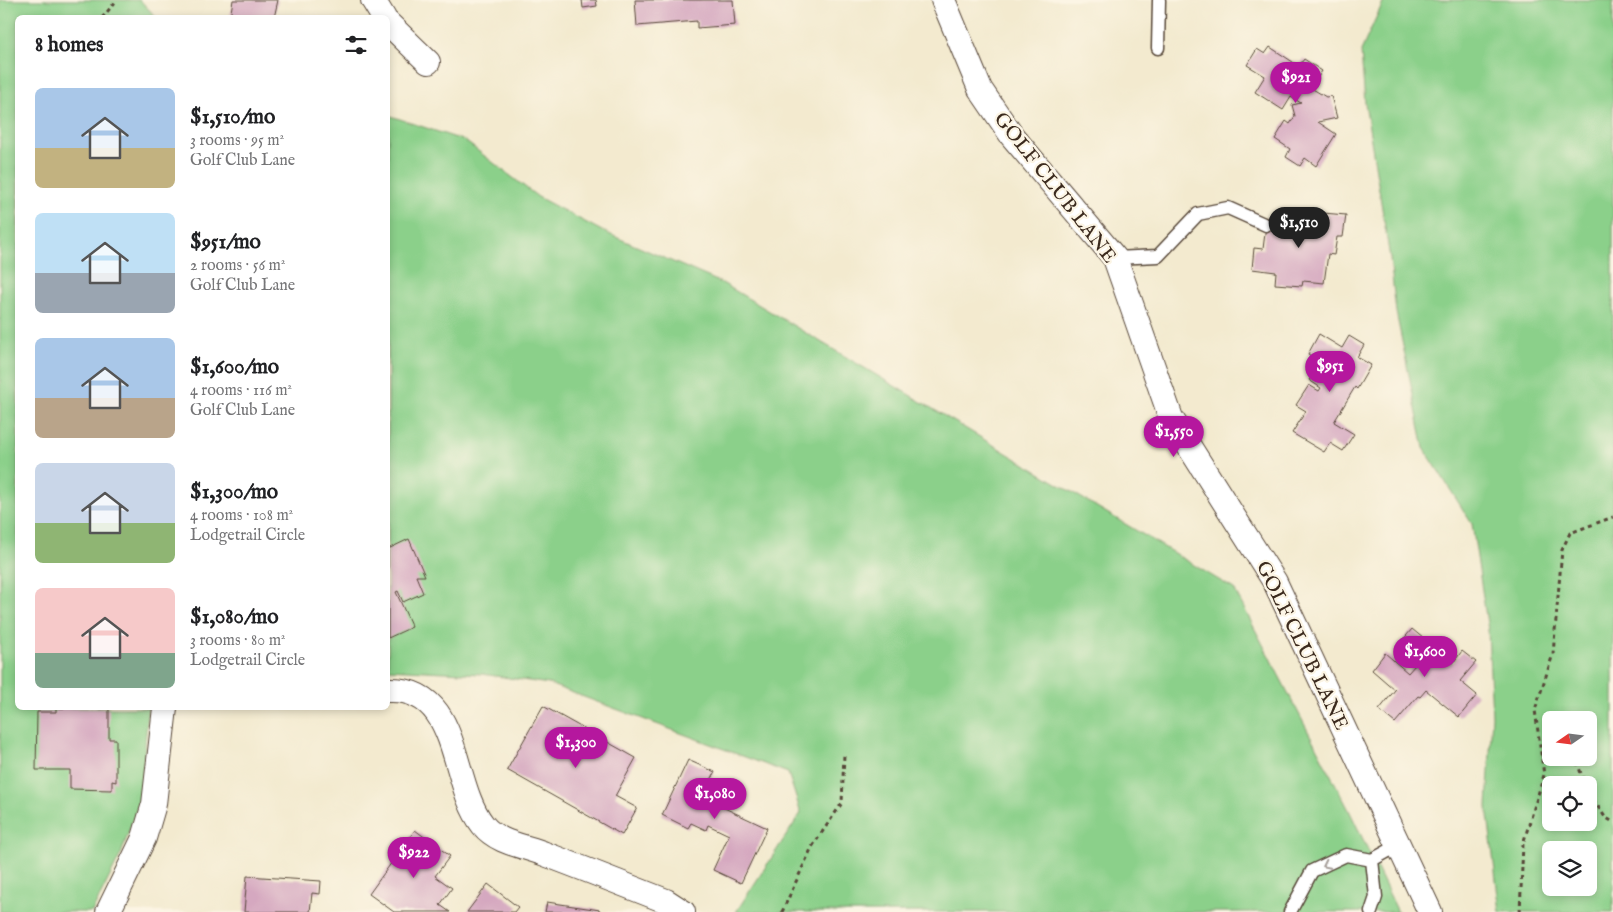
<!DOCTYPE html>
<meta charset="utf-8">
<style>
:root{--surface:#fff;--page:#f2f2f2;--text:#202124;--muted:#757577;--accent:#b5179e}
body{margin:0;font-family:"IM FELL English",serif;background:var(--page);color:var(--text);height:100vh;display:flex;flex-direction:column;font-size:19px;white-space:nowrap}
*{box-sizing:border-box;margin:0}
p{font-size:16px;color:var(--muted)}
.icon{flex:none;width:28px;height:28px;fill:none;stroke:currentColor;stroke-width:2;stroke-linecap:round;stroke-linejoin:round}
.map{position:relative;flex:1;overflow:hidden}
.drawer{position:absolute;left:15px;top:15px;width:375px;height:695px;display:flex;flex-direction:column;background:var(--surface);border-radius:8px;box-shadow:0 2px 8px #0003}
.drawer>*{flex:none}
.needle{width:32px;rotate:256deg}
.fabs{position:absolute;left:1542px;top:711px;display:grid;gap:10px}
.fabs a{display:grid;place-items:center;width:55px;height:55px;border-radius:8px;background:var(--surface);box-shadow:0 2px 8px #0003;font-size:25px}
.price{position:absolute;translate:-50% -42px;padding:0 11px;border-radius:18px;background:var(--accent);color:#fff;font-size:16px;line-height:32px;filter:drop-shadow(0 1px 2px #0008)}
.price::after{content:'';position:absolute;left:50%;top:30px;width:15px;height:11px;margin-left:-8px;background:inherit;clip-path:polygon(0 0,100% 0,50% 100%)}
.price.active{background:#222;color:#fff}
ul{padding:0;list-style:none}
li{display:flex;align-items:center;gap:15px;height:125px;padding:0 20px}
li span{display:grid;place-items:center;flex:none;width:140px;height:100px;border-radius:8px;color:#555}
li>.icon{margin-inline-start:auto}
span .icon{width:60px;height:60px;fill:#fffc;stroke-width:1}
li b{font-size:21px}
h2{display:flex;justify-content:space-between;align-items:center;height:60px;padding:0 20px;font-size:21px}
.map>svg:first-child{display:block}
.green{fill:#8bd08a;stroke:#637d54;fill-rule:evenodd}
.building{fill:#d5a8c0}
.lines{fill:none;stroke-linecap:round;stroke-linejoin:round}
.lane-casing{stroke:#574739;stroke-width:15}
.street-casing{stroke:#574739;stroke-width:26}
.path{stroke:#574739;stroke-width:3;stroke-dasharray:4 4;stroke-linecap:butt}
.lane{stroke:#fff;stroke-width:12}
.street{stroke:#fff;stroke-width:24}
.oneway{stroke:#a79f9a}
.labels{text-anchor:middle;stroke-width:4.5;stroke-linejoin:round;paint-order:stroke}
.street-label{font-size:20px;fill:#3b2a1e;stroke:#fcf5e5}
</style>
<div class="map">
<svg width="1613" height="912" viewBox="0 0 1613 912">
<rect width="100%" height="100%" fill="#fcf5e5"/>
<filter id="ink" filterUnits="userSpaceOnUse"><feTurbulence type="fractalNoise" baseFrequency=".02" numOctaves="2"/><feDisplacementMap in="SourceGraphic" scale="10" xChannelSelector="R" yChannelSelector="G"/><feConvolveMatrix kernelMatrix="1 2 1 2 8 2 1 2 1" color-interpolation-filters="sRGB"/></filter>
<filter id="wash" filterUnits="userSpaceOnUse"><feTurbulence type="fractalNoise" baseFrequency=".0096" numOctaves="4" result="noise"/><feDisplacementMap in="SourceGraphic" scale="20" xChannelSelector="R" yChannelSelector="G"/><feGaussianBlur stdDeviation="1.12" result="paint"/><feColorMatrix in="noise" values="0 0 0 0 0 0 0 0 0 0 0 0 0 0 0 0 0 1.4 0 .05"/><feComposite in="paint" operator="in"/></filter>
<g filter="url(#wash)">
<rect width="100%" height="100%" fill="#f3eacf"/>
<path class="green" d="M0,0H140L156,17L18,18V708H148L141,796L121,854L92,912H0Z
M1384,0H1613V912H1500L1487,807L1492,716L1488,630L1472,524L1424,448L1396,312L1390,258L1365,103L1361,51ZM1551,720H1589V758H1551ZM1551,785H1589V822H1551ZM1551,850H1589V888H1551Z
M388,115L465,141L538,197L602,231L724,284L1234,589L1349,810L1398,912H736L801,813L788,773L549,684L482,674L388,669Z"/>
<g id="blocks">
<path class="building" d="M233,0H278L274,18H230Z
M582,0H596L597,6L583,8Z
M635,0H733L735,25L697,28V21L637,26Z
M1270,47L1299,66L1304,59L1322,71L1311,88L1326,97L1331,96L1337,118L1318,122L1336,134L1316,166L1305,158L1300,166L1286,157L1290,149L1275,139L1286,121L1290,124L1295,116L1292,105L1301,103L1291,97L1283,110L1255,92L1265,76L1247,65L1257,49L1265,54Z
M1323,213L1346,215L1343,237H1337L1334,255L1328,254L1324,283L1303,281L1302,286L1275,284L1276,272L1252,269L1254,248L1263,249L1267,217L1304,221L1303,223L1322,225Z
M1319,334L1342,348L1349,336L1364,345L1357,357L1371,365L1357,389L1355,387L1334,422L1354,434L1343,451L1330,443L1324,452L1292,433L1306,411L1296,405L1309,385L1319,391L1321,388L1309,380L1319,365L1328,371L1330,367L1308,354Z
M409,539L425,576H416L423,593L403,602L398,591L396,592L412,627L388,638V549Z
M1412,629L1453,663L1462,651L1476,662L1460,681L1477,695L1459,717L1426,690L1420,697L1418,696L1395,723L1379,710L1395,690L1372,670L1385,653L1408,673L1415,665L1396,648Z
M543,706L636,758L615,796L637,808L622,835L507,770Z
M56,708L109,709V739H116V782L112,781V790L70,789V770H36L37,712H56Z
M688,760L715,772L708,786L723,793L718,805L767,828L741,883L713,870L729,835L708,825L706,830L691,823L688,828L662,815Z
M415,830L450,856L435,876L452,888L440,905L450,912H394L369,894Z
M247,876L321,881L320,894L312,893L310,912H244Z
M488,884L518,907L514,912H467Z
M547,902L600,910V912H545Z"/>
</g>
</g>
<g filter="url(#ink)">
<use href="#blocks" fill-opacity="0" stroke="#574739" stroke-width="1"/>
<g class="lines">
<g class="lane-casing">
<path id="lane" d="M1158,48L1159,0
M1115,258L1158,256L1198,214L1228,208L1266,225
M1372,860L1399,845
M1290,912L1312,871L1346,855L1372,860L1376,897L1371,912"/>
</g>
<g class="street-casing">
<path id="street" d="M373,0L384,18
M943,0L980,89L1012,136L1115,258L1171,418L1275,582L1430,912
M388,23L428,62
M388,690C462,687 449,782 483,825C497,843 525,846 545,854C585,869 625,885 666,901L683,912
M108,912L144,838L154,804L165,708"/>
</g>
<path class="path" d="M102,18L117,0
M1541,757L1551,756
M1571,758L1576,759L1585,785
M1589,793L1605,817L1613,822
M782,912L812,847L842,803L844,754
M1520,912L1523,844L1544,775L1535,710L1553,654L1562,550L1570,533L1613,517"/>
<use href="#lane" class="lane"/>
<use href="#street" class="street"/>
</g>
<defs><path id="oneway-chevron" d="M-2-3.5L2.5 0L-2 3.5" fill="none" stroke-width="1.6" stroke-linecap="round" stroke-linejoin="round" transform="scale(1.25)"/></defs>
<use class="oneway" href="#oneway-chevron" transform="translate(1326 865) rotate(154)"/>
</g>
<g class="labels">
<g class="street-label">
<text transform="translate(1056 187) rotate(52)" y="7">GOLF CLUB LANE</text>
<text transform="translate(1303 645) rotate(64)" y="7">GOLF CLUB LANE</text>
</g>
</g>
</svg>
<div class="fabs">
<a><svg class="needle" viewBox="-14 -14 28 28"><path d="M0-13l5 13h-10z" fill="#e53935"/><path d="M0 13l5-13h-10z" fill="#757577"/></svg></a>
<a><svg class="icon" aria-label="locate" viewBox="0 0 24 24"><circle cx="12" cy="12" r="6"/><path d="M12 2v4M12 18v4M2 12h4M18 12h4"/></svg></a>
<a><svg class="icon" aria-label="layers" viewBox="0 0 24 24"><path d="M12 4l9 5-9 5-9-5zM3 14l9 5 9-5"/></svg></a>
</div>
<b class="price" style="left:1296px;top:104px">$921</b>
<b class="price active" style="left:1299px;top:249px">$1,510</b>
<b class="price" style="left:1330px;top:393px">$951</b>
<b class="price" style="left:1174px;top:458px">$1,550</b>
<b class="price" style="left:1425px;top:678px">$1,600</b>
<b class="price" style="left:576px;top:769px">$1,300</b>
<b class="price" style="left:715px;top:820px">$1,080</b>
<b class="price" style="left:414px;top:879px">$922</b>
<section class="drawer">
<h2>8 homes<svg class="icon" aria-label="filters" viewBox="0 0 24 24"><path d="M4 7h16M4 17h16"/><circle cx="9" cy="7" r="2"/><circle cx="15" cy="17" r="2"/></svg></h2>
<ul>
<li><span style="background:linear-gradient(#a9c7e8 60%,#c2b280 0)"><svg class="icon" aria-label="home" viewBox="0 0 24 24"><path d="M3 11l9-7 9 7M6 9v11h12V9"/></svg></span><div><b>$1,510/mo</b><p>3 rooms · 95 m²</p><p>Golf Club Lane</p></div></li>
<li><span style="background:linear-gradient(#bfe0f5 60%,#9aa5b1 0)"><svg class="icon" aria-label="home" viewBox="0 0 24 24"><path d="M3 11l9-7 9 7M6 9v11h12V9"/></svg></span><div><b>$951/mo</b><p>2 rooms · 56 m²</p><p>Golf Club Lane</p></div></li>
<li><span style="background:linear-gradient(#a9c7e8 60%,#b9a48a 0)"><svg class="icon" aria-label="home" viewBox="0 0 24 24"><path d="M3 11l9-7 9 7M6 9v11h12V9"/></svg></span><div><b>$1,600/mo</b><p>4 rooms · 116 m²</p><p>Golf Club Lane</p></div></li>
<li><span style="background:linear-gradient(#c9d6e8 60%,#8fb573 0)"><svg class="icon" aria-label="home" viewBox="0 0 24 24"><path d="M3 11l9-7 9 7M6 9v11h12V9"/></svg></span><div><b>$1,300/mo</b><p>4 rooms · 108 m²</p><p>Lodgetrail Circle</p></div></li>
<li><span style="background:linear-gradient(#f6c9c9 65%,#7fa58c 0)"><svg class="icon" aria-label="home" viewBox="0 0 24 24"><path d="M3 11l9-7 9 7M6 9v11h12V9"/></svg></span><div><b>$1,080/mo</b><p>3 rooms · 80 m²</p><p>Lodgetrail Circle</p></div></li>
</ul>
</section>
</div>
